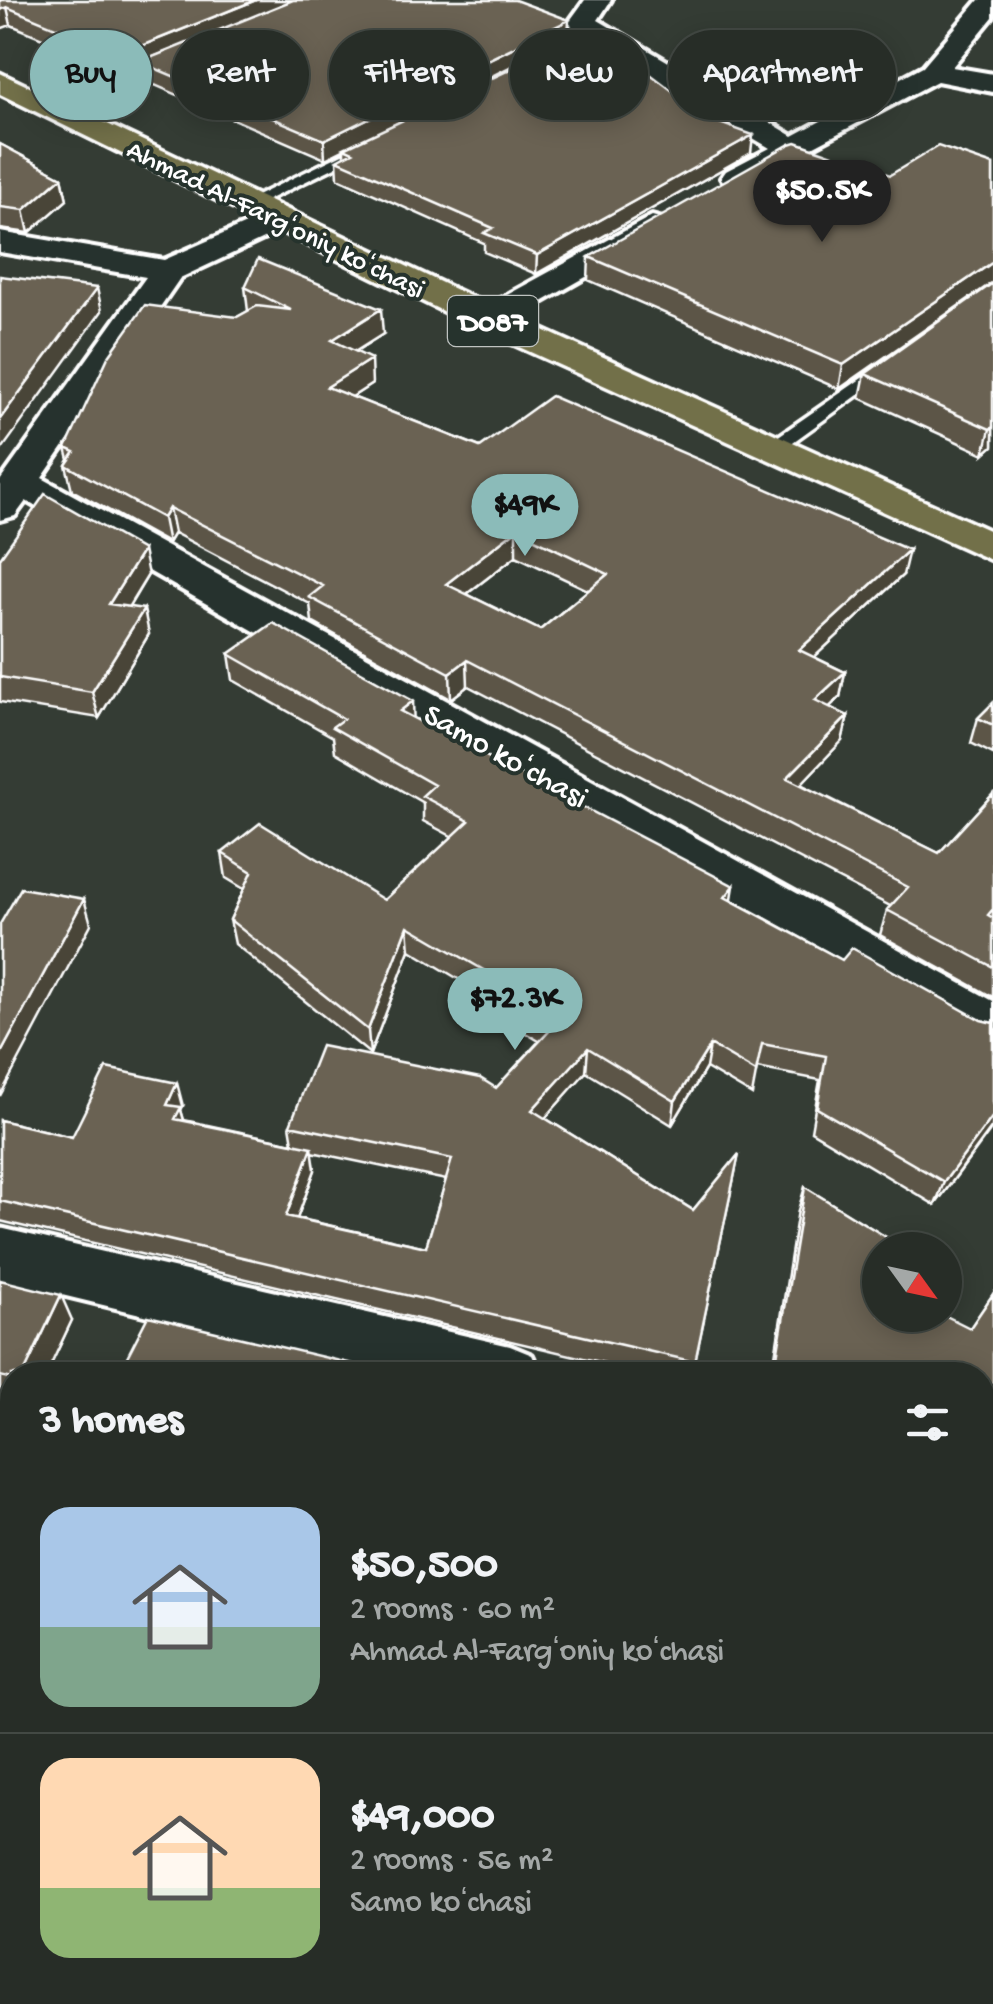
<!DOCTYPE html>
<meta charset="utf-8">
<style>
:root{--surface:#272d27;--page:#333933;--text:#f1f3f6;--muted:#a4a8a7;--line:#434944;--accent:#8bbbb9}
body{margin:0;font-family:"Gochi Hand",sans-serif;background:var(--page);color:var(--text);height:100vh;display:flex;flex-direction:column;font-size:38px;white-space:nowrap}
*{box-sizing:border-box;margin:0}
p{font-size:32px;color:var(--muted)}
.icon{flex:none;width:55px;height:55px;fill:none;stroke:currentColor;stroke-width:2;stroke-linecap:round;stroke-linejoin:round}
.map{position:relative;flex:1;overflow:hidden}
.sheet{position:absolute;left:0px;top:1362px;width:995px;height:642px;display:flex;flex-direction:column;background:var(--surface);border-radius:40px 40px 0 0;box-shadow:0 5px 25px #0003,0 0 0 2px var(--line)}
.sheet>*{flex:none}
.banner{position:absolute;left:30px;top:30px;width:935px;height:90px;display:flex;gap:20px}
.needle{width:65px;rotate:123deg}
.tools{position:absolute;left:862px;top:1232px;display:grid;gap:20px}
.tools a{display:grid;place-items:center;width:100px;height:100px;border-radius:50%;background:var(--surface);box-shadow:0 5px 25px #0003,0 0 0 2px var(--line);font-size:50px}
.price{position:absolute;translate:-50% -85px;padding:0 22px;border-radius:35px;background:var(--accent);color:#111;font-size:32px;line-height:65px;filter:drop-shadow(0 2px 5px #0008)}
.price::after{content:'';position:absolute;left:50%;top:60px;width:30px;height:22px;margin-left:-15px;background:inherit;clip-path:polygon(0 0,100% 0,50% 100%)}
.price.selected{background:#222;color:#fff}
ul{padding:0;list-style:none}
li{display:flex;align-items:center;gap:30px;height:250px;padding:0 40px}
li+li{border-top:2px solid var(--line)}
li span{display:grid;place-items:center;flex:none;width:280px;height:200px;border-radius:30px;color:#555}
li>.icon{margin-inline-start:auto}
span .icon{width:120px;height:120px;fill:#fffc;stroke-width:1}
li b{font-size:42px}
h2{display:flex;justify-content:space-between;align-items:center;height:120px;padding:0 40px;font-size:42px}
.tag{padding:0 35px;border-radius:45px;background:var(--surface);box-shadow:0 5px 25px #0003,0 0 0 2px var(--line);font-size:35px;line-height:90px}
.tag.selected{background:var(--accent);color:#111}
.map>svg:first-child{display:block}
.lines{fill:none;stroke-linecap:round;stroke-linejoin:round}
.lane-casing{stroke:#fff;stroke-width:7}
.street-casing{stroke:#fff;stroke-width:8}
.primary-casing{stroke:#fff;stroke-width:7}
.lane{fill:#26332d;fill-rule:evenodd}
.street{fill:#26332d;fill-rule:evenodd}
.primary{fill:#726f4a;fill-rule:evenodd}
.wall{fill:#5b5447;stroke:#fff;stroke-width:2.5;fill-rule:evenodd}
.shaded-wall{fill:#4a4539;stroke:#fff;stroke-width:2.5}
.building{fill:#6a6252;stroke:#fff;stroke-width:2.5;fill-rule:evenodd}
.labels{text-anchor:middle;stroke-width:8;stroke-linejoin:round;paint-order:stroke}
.far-street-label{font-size:28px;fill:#fff;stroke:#26332d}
.shield{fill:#26332d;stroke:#bec2c0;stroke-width:2.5}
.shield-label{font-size:30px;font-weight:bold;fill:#fff}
.street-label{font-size:32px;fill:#fff;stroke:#26332d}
</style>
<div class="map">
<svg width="993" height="2004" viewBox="0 0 993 2004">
<rect width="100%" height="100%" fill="#343c34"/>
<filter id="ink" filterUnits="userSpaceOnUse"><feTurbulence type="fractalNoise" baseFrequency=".01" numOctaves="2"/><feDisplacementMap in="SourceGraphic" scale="20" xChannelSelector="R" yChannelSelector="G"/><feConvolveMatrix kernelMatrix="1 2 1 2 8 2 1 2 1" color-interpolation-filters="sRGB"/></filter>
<g filter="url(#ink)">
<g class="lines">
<g class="lane-casing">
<path id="lane" d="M165,58L177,61L59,111L47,108Z
M365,143L372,147L370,150L253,207L240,204Z
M891,358L897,359V367L779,452H767V444Z"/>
</g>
<g class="street-casing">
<path id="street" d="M585,0H611L598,20L793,136L923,66L979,0H993V17L952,67L993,74V92L937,81L737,187L726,185L721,178L726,171L770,148L625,63L573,28L569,22Z
M280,209L291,212L296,219L291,226L180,278L42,478L993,1001V1047L974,1041L26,501L15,516L0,520V481L146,277L0,252V232L164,260Z
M652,216L663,219L668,226L663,233L500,326L488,329L476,326L471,319L476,312Z
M0,1228L510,1346L532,1355L541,1375H392L0,1280Z
M982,1456L993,1458V1520L982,1518Z"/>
</g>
<g class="primary-casing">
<path id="primary" d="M0,73L501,311L993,532V561L475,327L0,94Z"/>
</g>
<use href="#lane" class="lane"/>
<use href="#street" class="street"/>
<use href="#primary" class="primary"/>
</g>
<path class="wall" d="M0,0L568,38L404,120L751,153L536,274L484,252V243L338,178L337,160L344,156V150L325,159L143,80L141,66L124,72L11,25Z
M0,144L62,177L67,200L29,233L0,229Z
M993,165V282L839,389L588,280L589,257L890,175Z
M993,283V446L984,454L860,398L865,374Z
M245,287L383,334L355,351L372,384L352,397L480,447L903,575L814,657L845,672L840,697L829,707L848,716L842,741L801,784L939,853L993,794V997L880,935L887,910L890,906L468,686L451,699L312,622L310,604L174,533L168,543L72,490L66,465L69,460L66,448L237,317L248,311ZM516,556L588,590L540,630L467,594Z
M0,558L148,575L129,607L149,634L99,718L0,702Z
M229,654L414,718L732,900L842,960L981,1020L993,1023V1127L935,1205L811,1131L820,1080L757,1068L752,1095L706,1068L672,1125L586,1072L545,1118L693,1210L739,1154L692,1375H656L0,1221V1120L72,1137L183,1106L181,1110L184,1120L293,1143L290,1125L496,1088L539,1041L490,1012V998L410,950L370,1054L235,944L230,920L244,889L226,878L222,853L384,900L453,837L423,821V803L335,752L333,737L233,680ZM312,1152L446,1180L426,1247L297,1218L315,1170Z
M993,703V754L971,743L978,718Z
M805,1187L902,1247L901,1250H880V1315L970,1328L993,1294V1452L982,1450V1375H772L798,1210Z
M0,1280L72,1320L46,1375H12V1400L0,1397Z
M126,1359L400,1375H133Z
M982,1511L993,1513V1633L982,1630Z
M0,1742L12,1746V1917L0,1913Z
M919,1992H982L993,2004H918Z"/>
<path class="shaded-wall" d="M256,0H301L140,62L141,66L124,72L121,54Z
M7,7L11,25L0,29V10Z
M569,20L568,38L325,159L324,140Z
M753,135L751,153L536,274L537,255Z
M62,177L67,200L29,233L24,210Z
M993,262V282L839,389L843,365Z
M97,288L102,311L0,452V419Z
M381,309L383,334L334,365L332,340Z
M371,359L372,384L329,412L327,387Z
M993,427V446L984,454L990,429Z
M169,508L174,533L168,543L163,518Z
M516,530V556L447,609L446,584Z
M143,550L148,575L115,629L109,604Z
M909,550L903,575L795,675L799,650Z
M144,609L149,634L99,718L92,692Z
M467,660L468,686L451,699L450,673Z
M845,672L840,697L810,726L815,700Z
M413,701L414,727L400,711Z
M848,716L842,741L783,803L787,778Z
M734,886L730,911L725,897Z
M84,899L91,924L0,1096V1055Z
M408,926L410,950L370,1054L368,1030Z
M710,1045L706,1068L672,1125L675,1101Z
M588,1048L586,1072L531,1134L532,1110Z
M177,1083L183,1106L181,1110L187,1131L182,1142L167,1105Z
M993,1116L992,1127L935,1205L944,1182Z
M312,1147L315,1170L290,1238L286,1216Z
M61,1295L72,1320L46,1375H23Z
M37,1992H54L50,2004H33Z
M216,1992H227L224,2004H212Z"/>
<path class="building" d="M0,0H256L121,54L7,7L0,10Z
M293,0H515L569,20L324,140L140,62Z
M581,36L616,48L711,120L753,135L537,255L484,233L493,228L337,160L353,152L344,148Z
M796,142L890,175L938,146L993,165V262L843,365L589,257L790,144Z
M0,144L62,177L24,210L0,207Z
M258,259L381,309L332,340L371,359L327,387L480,447L551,396L909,550L799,650L845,672L815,700L848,716L787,778L939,853L993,794V909L988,915L993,918V967L887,910L908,887L467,660L450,673L309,597L323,586L169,508L163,518L66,465L75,452L66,448L108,357L145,305L237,317L257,306L291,310L245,287ZM516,530L608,574L540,630L446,584Z
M0,276L97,288L0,419Z
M993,283V427L990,429L865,374Z
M45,494L143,550L109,604L144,609L92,692L0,677V558Z
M273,623L413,701L400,711L734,886L725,897L842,960L852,948L981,1020L993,1023V1116L944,1182L817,1108L826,1056L762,1044L756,1072L710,1045L675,1101L588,1048L532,1110L693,1210L739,1154L695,1362L0,1201V1120L72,1137L106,1068L177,1083L167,1105L181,1107L175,1119L312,1147L286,1216L426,1247L452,1159L290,1125L321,1046L480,1078L496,1088L554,1026L490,988L499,979L408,926L368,1030L230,920L252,872L222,853L260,823L384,900L469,821L422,796L434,785L332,727L343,719L229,654Z
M993,703V725L978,718Z
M21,888L84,899L0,1055V924Z
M805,1187L902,1247L900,1250H880V1276L878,1279L880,1280V1315H944L970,1328L993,1294V1430L982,1427V1375H774Z
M0,1280L61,1295L23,1375H12V1379L0,1376Z
M148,1316L400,1375H196L126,1359Z
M982,1511L993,1513V1611L982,1609Z
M0,1742L12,1746V1909L0,1905Z
M982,1880L993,1883V2004H930L931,1992H982Z
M12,1929V1992H37L33,2004H0V1961Z
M158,1992H216L212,2004H154Z
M365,1992H452L450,2001L461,2004H362Z
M635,1992H693L691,2004H633Z"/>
</g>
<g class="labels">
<g class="far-street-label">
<text transform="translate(277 217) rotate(26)" y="10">Ahmad Al-Fargʻoniy koʻchasi</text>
</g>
<rect class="shield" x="448" y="296" width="90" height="50" rx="8"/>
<g class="shield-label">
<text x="493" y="331">D087</text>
</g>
<g class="street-label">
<text transform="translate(507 754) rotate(29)" y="11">Samo koʻchasi</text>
</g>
</g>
</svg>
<div class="tools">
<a><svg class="needle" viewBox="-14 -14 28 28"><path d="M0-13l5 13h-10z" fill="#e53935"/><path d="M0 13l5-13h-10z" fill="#a4a8a7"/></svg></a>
</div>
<b class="price selected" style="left:822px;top:245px">$50.5K</b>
<b class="price" style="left:525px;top:559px">$49K</b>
<b class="price" style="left:515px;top:1053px">$72.3K</b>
<div class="banner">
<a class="tag selected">Buy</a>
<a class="tag">Rent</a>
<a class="tag">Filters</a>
<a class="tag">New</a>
<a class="tag">Apartment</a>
</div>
<section class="sheet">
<h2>3 homes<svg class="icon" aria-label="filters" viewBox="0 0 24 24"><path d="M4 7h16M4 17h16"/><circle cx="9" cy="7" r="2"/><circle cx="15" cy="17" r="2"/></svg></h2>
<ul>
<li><span style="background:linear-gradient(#a9c7e8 60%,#7fa58c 0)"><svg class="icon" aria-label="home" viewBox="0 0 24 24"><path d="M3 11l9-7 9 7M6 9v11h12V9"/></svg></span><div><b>$50,500</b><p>2 rooms · 60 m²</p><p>Ahmad Al-Fargʻoniy koʻchasi</p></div></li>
<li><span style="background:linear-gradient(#ffd9b3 65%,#8fb573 0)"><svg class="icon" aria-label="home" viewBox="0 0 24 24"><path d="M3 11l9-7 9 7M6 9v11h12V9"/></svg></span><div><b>$49,000</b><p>2 rooms · 56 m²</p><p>Samo koʻchasi</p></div></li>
</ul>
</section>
</div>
